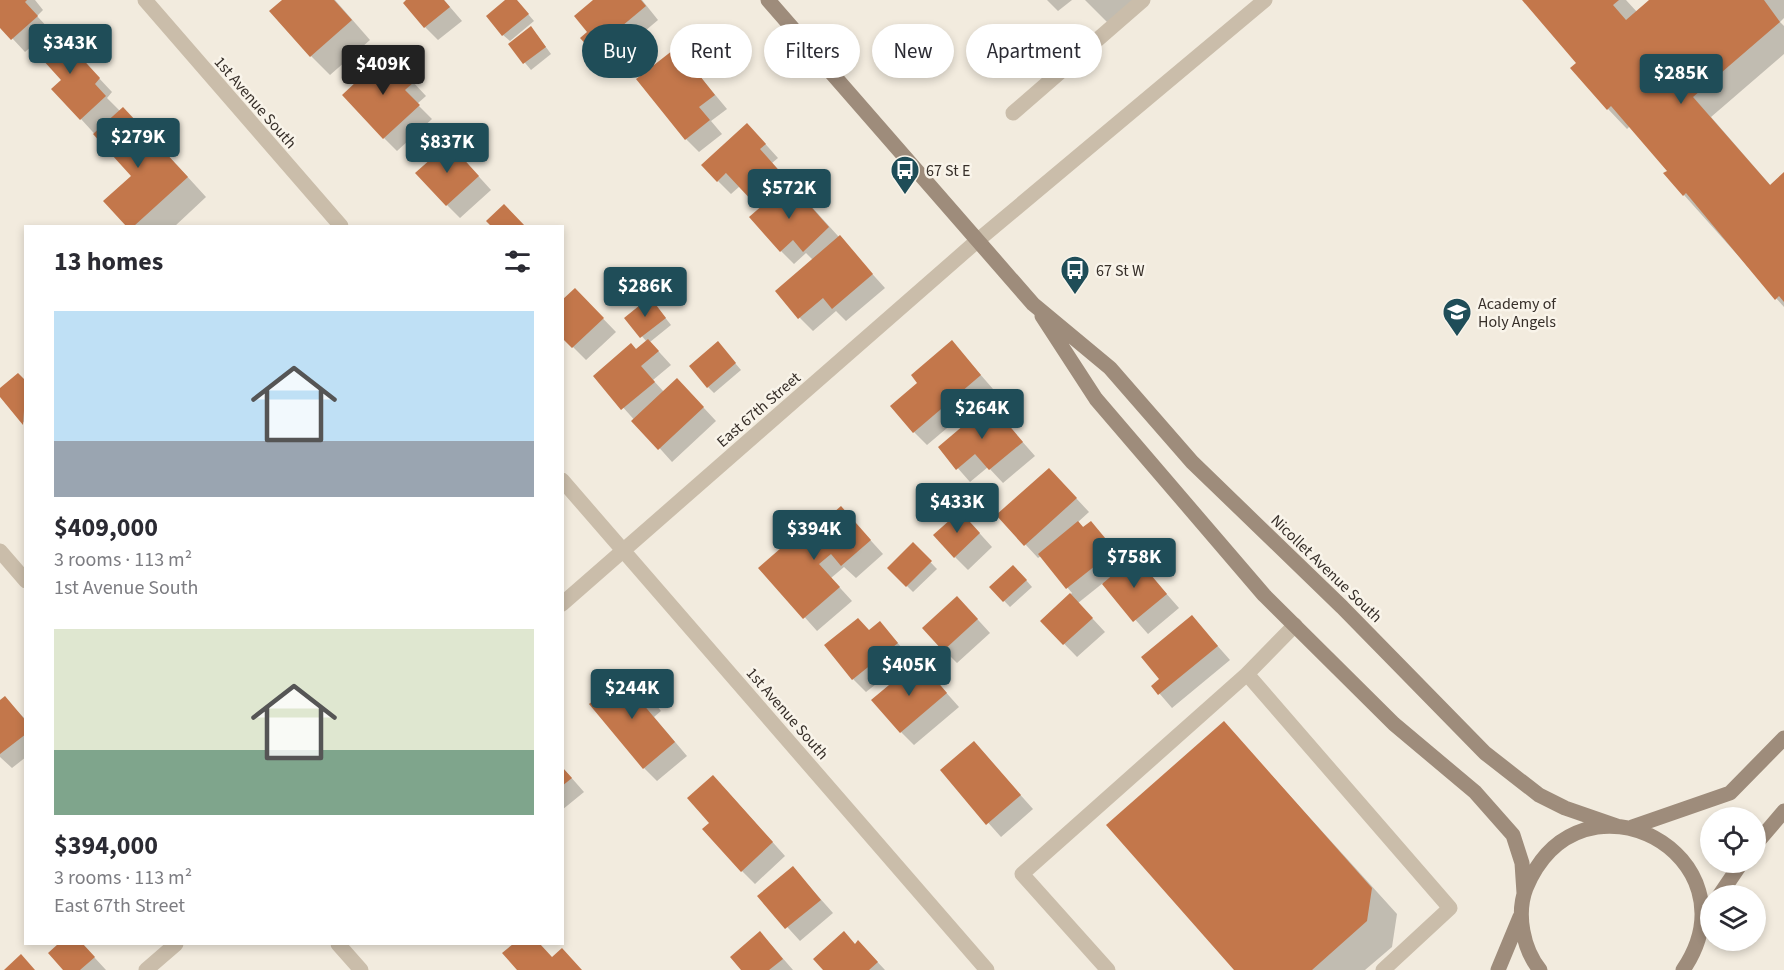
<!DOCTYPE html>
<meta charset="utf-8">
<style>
:root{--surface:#fff;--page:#f7f7f7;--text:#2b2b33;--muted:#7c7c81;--accent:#1f4d58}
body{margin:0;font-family:"Source Sans 3",sans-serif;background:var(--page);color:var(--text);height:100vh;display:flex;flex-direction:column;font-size:22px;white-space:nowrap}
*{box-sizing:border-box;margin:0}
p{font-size:20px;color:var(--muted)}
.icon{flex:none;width:33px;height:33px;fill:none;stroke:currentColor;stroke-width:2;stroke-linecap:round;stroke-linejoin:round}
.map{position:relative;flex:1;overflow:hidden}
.sheet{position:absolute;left:24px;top:225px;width:540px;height:720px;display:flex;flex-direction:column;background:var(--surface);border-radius:0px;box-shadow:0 3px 9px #0003}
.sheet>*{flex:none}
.hud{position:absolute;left:582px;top:24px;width:570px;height:54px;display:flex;gap:12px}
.tools{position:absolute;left:1700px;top:807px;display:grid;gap:12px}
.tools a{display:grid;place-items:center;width:66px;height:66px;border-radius:50%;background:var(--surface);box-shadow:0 3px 9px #0003;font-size:30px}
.price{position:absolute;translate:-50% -51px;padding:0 14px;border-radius:6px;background:var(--accent);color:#fff;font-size:20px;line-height:39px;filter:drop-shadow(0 2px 3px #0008)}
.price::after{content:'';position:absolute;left:50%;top:36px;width:18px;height:14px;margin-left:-9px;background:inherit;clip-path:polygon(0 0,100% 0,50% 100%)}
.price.on{background:#222;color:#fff}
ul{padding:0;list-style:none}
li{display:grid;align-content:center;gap:12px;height:318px;padding:0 30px}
li span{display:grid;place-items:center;height:186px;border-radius:0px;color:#555}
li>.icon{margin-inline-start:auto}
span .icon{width:108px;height:108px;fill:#fffc;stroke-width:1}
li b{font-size:26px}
h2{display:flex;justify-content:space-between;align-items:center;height:72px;padding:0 30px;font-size:26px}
.tag{padding:0 21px;border-radius:27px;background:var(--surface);box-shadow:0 3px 9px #0003;font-size:21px;line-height:54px}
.tag.on{background:var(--accent);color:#fff}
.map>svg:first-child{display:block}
.shadow{fill:#0003}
.building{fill:#c3774b}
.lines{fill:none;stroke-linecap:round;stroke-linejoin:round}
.lane{stroke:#cabdaa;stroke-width:15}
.street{stroke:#cabdaa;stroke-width:15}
.secondary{stroke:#9e8c7b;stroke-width:15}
.labels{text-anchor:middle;stroke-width:5;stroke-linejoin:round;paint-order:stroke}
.street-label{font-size:16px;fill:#372f29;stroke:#f9f4ea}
.poi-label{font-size:16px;fill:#372f29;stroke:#f9f4ea;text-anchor:start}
</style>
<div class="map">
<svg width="1784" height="970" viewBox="0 0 1784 970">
<rect width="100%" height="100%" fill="#f2ebde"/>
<path class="shadow" d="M0,0H35L43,10L37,16L50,30L25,52L0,25Z
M285,0H335L370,40L330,75L311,56Z
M409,0H444L462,21L438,40L425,27Z
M507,0H516L534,21L510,41L503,35Z
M595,0H642L658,20L606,64L593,50L590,32Z
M1047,0H1072L1058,11Z
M1085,0H1142L1111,26Z
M1524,0H1626L1637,12L1651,0H1784V18L1780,22L1784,26V54L1711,117L1771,186L1784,174V307L1684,195L1669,171L1630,126L1627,129L1608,109L1578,63Z
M537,35L551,54L531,70L510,45Z
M67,44L112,92L107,98L120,111L123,109L143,128L206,197L175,226H128L106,201L133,176L81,119L63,80Z
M677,49L727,109L711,121L722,134L699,152L686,139Z
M400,68L426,96L417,104L432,119L397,151L384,138Z
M760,138L778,158L772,163L885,288L846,321L836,311L813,331L800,318L777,291L813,260L806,253L794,264L781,251L761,208L740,186L731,194L718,181Z
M462,158L491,190L460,218L447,205Z
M588,303L616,332L586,360L562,336Z
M656,306L671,325L650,342L671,365L653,380L664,392L690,393L716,421L672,462L595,376L647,342L626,318Z
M952,342L993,389L927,445L914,432L919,383Z
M724,350L741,370L714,393L708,387Z
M26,382V425L0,394V390Z
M990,405L1035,456L1003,483L988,467L970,482L940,448Z
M1062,483L1089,512L1078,522L1084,528L1091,523L1127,565L1135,558L1179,608L1148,634L1103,583L1078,603L1105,632L1077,657L1042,621L1072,593L1041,556L1038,558L998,515Z
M854,522L883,554L856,578L844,567L831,578L852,601L817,631L761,568L810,536Z
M973,526L992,547L968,570L955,557Z
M913,544L937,569L913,592L889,568Z
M1020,573L1032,587L1010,607L991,587Z
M970,611L990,633L957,663L944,650Z
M1192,617L1230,660L1172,708L1153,686L1161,679Z
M880,623L910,657L866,692L853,679L870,631Z
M919,662L959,707L914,745L901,732Z
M641,686L661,711L654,717L687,756L657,781L644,768Z
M5,698L26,720V757L12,768L0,757V702Z
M1224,723L1397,914L1392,947L1365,970H1236Z
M974,743L1033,809L1001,837L942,771Z
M562,767L584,792L562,810Z
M726,790L785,856L755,884L742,871Z
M793,868L833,913L800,941L759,896Z
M760,934L773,947L793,970H743Z
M60,944H82L106,970H65L50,953Z
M856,945L871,955L885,970H826Z"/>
<path class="building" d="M0,0H27L25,2L38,16L11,40L0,28Z
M282,0H334L352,20L310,57L269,11Z
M406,0H444L450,7L424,28L403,3Z
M505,0H517L529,14L502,36L486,16Z
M593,0H641L646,6L592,51L580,38L587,32L574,16Z
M1522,0H1619L1613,5L1626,20L1649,0H1764L1780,22L1693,97L1770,185L1784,172V302L1779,296L1775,300L1686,193L1683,196L1663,173L1667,171L1611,106L1607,110L1570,68L1576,63Z
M531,26L546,47L523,64L508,44Z
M54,28L100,78L95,84L106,96L80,120L51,89L61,80L33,49Z
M677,47L715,95L699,107L710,120L685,140L636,79Z
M387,53L414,82L405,90L420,105L383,139L342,95Z
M123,107L188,177L134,226H126L103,201L131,176L93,134Z
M747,123L766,144L760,149L784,176L754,203L726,173L717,182L701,165Z
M449,143L479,176L446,206L415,173Z
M789,182L829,227L803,252L793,240L780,252L749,217Z
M504,204L525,226H491L486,221Z
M840,235L873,274L832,309L823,298L798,319L775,291Z
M575,288L604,318L572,348L562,338V300Z
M650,297L666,318L640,338L624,318Z
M648,339L659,351L641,366L655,382L621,410L593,376L631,343L636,349Z
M952,340L981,375L913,433L890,406L917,383L911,375Z
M718,341L736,363L707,388L689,366Z
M18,373L26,381L23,425L0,397V388Z
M677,378L704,407L658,450L631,421Z
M990,403L1023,442L989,470L975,454L956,470L938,447Z
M1049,468L1077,498L1024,546L996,515Z
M841,506L871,540L841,566L831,554L819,564L840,587L803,619L758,568L804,528L809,534Z
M960,511L980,533L954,558L933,535Z
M1078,521L1083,527L1091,521L1115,550L1066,589L1038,554Z
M913,542L932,561L906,587L887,568Z
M1135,556L1167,594L1133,622L1102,584Z
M1013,565L1027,580L1003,602L989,587Z
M1070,593L1093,618L1063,645L1040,621Z
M957,596L978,619L943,651L922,628Z
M1192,615L1218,646L1158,695L1151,686L1159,679L1141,657Z
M858,618L869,630L880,621L898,643L852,680L824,645Z
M919,660L947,693L900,733L871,700Z
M628,671L650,697L642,703L675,742L643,769L589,704Z
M5,696L26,721V734L0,754V700Z
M1224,721L1372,888L1367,921L1312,970H1234L1106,825Z
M974,741L1021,795L986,825L940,770Z
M562,767L572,778L562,786Z
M713,775L773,842L741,872L702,829L709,823L687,798Z
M793,866L821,900L785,929L757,896Z
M760,931L783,959L769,970H741L730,957Z
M844,931L855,944L858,940L878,962L869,970H823L813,959Z
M58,944H83L95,957L80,970H63L48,953Z
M513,944H540L552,957L562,948L582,970H517L502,953Z
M21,954L35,970H4Z"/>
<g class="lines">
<path class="lane" d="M1013,113L1143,0
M977,241L1265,0
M1247,674L1295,625
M1108,970L1022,874L1247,674L1450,908L1383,970"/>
<path class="street" d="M145,0L341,226
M562,480L987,970
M0,551L26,581
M562,604L977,241
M338,944L361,970
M146,970L176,944"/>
<path class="secondary" d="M768,0L1033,304L1110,368L1192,462L1342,607L1485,753L1539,795L1565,808L1617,826
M1042,316L1096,399L1264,595L1394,724L1475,792L1513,835L1522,863L1524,893
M1632,827L1730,793L1784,738
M1755,845L1784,811
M1719,896L1742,862
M1498,970L1520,917
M1540,970C1523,949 1516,914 1526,888C1581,758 1760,856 1683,970"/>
</g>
<defs>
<g id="bus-pin" transform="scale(1.5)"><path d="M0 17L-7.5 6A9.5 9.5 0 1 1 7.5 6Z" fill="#1f4d58" stroke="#f9f4ea"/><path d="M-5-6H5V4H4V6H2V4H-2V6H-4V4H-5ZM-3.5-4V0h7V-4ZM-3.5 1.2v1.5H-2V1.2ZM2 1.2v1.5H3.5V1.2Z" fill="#fff"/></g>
<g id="school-pin" transform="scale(1.5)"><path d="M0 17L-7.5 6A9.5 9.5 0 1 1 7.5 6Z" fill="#1f4d58" stroke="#f9f4ea"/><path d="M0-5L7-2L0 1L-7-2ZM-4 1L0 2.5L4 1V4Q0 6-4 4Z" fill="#fff"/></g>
</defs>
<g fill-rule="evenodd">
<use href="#bus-pin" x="905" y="170"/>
<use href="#bus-pin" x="1075" y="270"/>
<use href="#school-pin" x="1457" y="312"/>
</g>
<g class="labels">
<g class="street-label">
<text transform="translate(256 102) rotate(49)" y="6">1st Avenue South</text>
<text transform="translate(758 409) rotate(-41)" y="6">East 67th Street</text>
<text transform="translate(1327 568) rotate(44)" y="6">Nicollet Avenue South</text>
<text transform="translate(788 713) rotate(49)" y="6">1st Avenue South</text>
</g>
<g class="poi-label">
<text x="926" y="176">67 St E</text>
<text x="1096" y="276">67 St W</text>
<text x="1478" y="309">Academy of<tspan x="1478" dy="18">Holy Angels</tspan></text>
</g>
</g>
</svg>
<div class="tools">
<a><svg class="icon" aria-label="locate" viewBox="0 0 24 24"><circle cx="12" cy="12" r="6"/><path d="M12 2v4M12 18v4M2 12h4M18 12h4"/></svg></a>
<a><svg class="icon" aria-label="layers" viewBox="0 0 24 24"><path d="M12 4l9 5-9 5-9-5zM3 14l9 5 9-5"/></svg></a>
</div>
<b class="price" style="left:70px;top:75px">$343K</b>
<b class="price on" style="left:383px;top:96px">$409K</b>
<b class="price" style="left:1681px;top:105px">$285K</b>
<b class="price" style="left:138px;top:169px">$279K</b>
<b class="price" style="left:447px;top:174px">$837K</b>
<b class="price" style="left:789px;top:220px">$572K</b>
<b class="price" style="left:645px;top:318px">$286K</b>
<b class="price" style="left:982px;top:440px">$264K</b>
<b class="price" style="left:957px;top:534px">$433K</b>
<b class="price" style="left:814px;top:561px">$394K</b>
<b class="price" style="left:1134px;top:589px">$758K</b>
<b class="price" style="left:909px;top:697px">$405K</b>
<b class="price" style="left:632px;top:720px">$244K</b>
<div class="hud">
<a class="tag on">Buy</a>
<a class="tag">Rent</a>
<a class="tag">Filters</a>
<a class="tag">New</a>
<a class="tag">Apartment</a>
</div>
<section class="sheet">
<h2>13 homes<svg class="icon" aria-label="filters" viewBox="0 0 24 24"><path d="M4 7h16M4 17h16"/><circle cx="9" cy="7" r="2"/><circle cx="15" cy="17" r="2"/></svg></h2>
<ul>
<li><span style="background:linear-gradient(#bfe0f5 70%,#9aa5b1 0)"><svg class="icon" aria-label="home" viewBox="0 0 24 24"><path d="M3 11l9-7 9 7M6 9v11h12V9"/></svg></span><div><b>$409,000</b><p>3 rooms · 113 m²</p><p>1st Avenue South</p></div></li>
<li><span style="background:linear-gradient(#dfe7d0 65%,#7fa58c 0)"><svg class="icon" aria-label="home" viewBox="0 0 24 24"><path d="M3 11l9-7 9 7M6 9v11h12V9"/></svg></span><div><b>$394,000</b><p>3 rooms · 113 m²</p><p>East 67th Street</p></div></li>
</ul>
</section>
</div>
